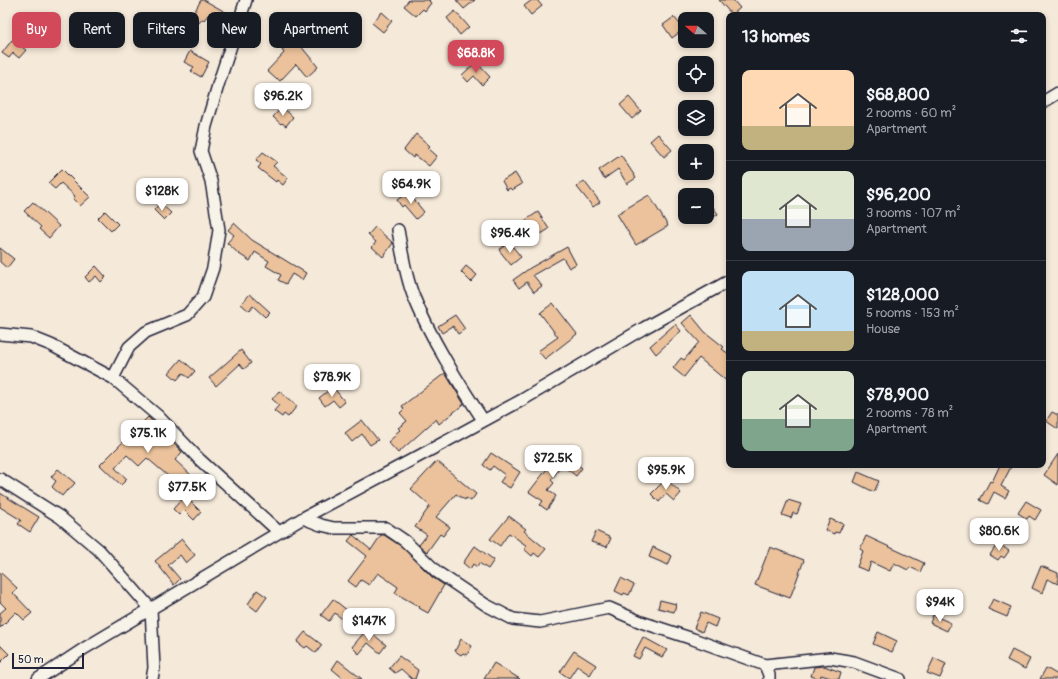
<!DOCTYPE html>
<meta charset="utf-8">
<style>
:root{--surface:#171b24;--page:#242831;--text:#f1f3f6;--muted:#9ea1a6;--line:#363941;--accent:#d1495b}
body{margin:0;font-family:Pangolin,sans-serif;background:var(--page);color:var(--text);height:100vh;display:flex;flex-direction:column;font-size:15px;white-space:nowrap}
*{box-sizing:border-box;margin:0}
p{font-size:13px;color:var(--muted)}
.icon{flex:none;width:22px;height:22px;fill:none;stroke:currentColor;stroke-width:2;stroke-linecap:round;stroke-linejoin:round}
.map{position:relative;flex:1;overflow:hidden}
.sheet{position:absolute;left:726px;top:12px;width:320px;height:456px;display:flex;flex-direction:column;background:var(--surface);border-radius:8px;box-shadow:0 2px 6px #0003}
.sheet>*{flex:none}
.top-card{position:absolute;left:12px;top:12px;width:380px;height:36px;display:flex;gap:8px}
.needle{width:26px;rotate:290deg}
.tools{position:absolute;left:678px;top:12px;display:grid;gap:8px}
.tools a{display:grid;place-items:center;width:36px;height:36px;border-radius:8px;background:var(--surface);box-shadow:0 2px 6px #0003;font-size:20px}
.scale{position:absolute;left:12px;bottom:10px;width:72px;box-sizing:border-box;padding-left:4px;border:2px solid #22223b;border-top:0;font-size:11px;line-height:14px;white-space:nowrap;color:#22223b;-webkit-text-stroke:3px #f7f3e8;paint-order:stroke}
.price{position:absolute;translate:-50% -34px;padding:0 9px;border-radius:8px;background:#fff;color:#222;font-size:13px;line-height:26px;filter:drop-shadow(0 1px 2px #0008)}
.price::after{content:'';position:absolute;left:50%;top:24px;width:12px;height:9px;margin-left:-6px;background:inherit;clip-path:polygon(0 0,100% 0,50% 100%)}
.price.selected{background:var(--accent);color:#fff}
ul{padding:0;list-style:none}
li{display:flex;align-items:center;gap:12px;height:100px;padding:0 16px}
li+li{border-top:1px solid var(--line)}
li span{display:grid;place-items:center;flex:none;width:112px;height:80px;border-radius:8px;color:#555}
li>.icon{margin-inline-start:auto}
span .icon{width:48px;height:48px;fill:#fffc;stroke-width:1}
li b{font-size:17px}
h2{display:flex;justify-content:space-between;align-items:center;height:48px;padding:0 16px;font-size:17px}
.chip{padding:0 14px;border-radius:8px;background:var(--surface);box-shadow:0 2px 6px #0003;font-size:14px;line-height:36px}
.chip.selected{background:var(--accent);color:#fff}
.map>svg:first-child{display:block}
.building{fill:#ebc29b;stroke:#22223b}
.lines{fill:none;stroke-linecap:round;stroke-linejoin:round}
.minor-casing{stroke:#22223b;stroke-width:14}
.minor{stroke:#f7f3e8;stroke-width:11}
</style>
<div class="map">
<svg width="1058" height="679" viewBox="0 0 1058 679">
<rect width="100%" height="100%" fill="#f5e9d9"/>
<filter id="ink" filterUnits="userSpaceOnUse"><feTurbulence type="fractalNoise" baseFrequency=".025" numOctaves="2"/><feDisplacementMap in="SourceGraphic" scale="8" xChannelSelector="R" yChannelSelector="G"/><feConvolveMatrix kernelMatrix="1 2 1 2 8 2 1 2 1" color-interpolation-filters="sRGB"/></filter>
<g filter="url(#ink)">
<path class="building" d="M201,0H204L227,13L221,23L208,15L204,20L202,19L199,23L191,18Z
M409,0H430L429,1L431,3L425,11L423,9L416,16L404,6Z
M456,0H475L464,9Z
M532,0H537L542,6L531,15L524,6Z
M719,0H733L740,8L732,15Z
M455,11L469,27L460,35L447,18Z
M382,12L392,21L383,32L372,23Z
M674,17L684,29L672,38L663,25Z
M295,39L318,67L307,77L296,64L280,81L277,78L276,79L267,71L284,53L282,50Z
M12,40L26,50L19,58L13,53L9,58L2,53Z
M190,51L209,62L201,77L191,71L194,67L184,62Z
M476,62L490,77L482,85L474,76L468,82L462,75Z
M629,97L641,111L632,119L620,105Z
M282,107L293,117L286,126L282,123L281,124L273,117Z
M416,134L430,146L428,148L437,156L429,166L415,155L413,158L404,150Z
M658,134L672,150L664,157L650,141Z
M263,152L277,162L273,166L288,178L283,185L277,180L276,182L258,168L261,164L256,160Z
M621,155L636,178L627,184L618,169L604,179L599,170Z
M62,169L90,197L80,206L73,199L75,196L61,183L55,189L48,183Z
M515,173L522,184L512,190L510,188L507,190L502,181Z
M584,181L600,202L593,207L577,187Z
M408,192L424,212L416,219L404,205L402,207L397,200Z
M649,195L668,226L636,245L617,214Z
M33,202L59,226L49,238L39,229L41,227L24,211Z
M160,203L171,213L164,220L154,210Z
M713,207L718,214L707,222V212Z
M105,211L118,224L111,231L98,218Z
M538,212L549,229L541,234L535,225L528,230L523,222Z
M234,223L252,240L306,273L302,280L292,274L286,284L278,280L281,275L266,266L269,261L255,252L250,261L239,254L227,243L234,235L228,230Z
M375,227L393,243L383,257L372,247L376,242L368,235Z
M509,242L521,257L511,265L499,250Z
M567,247L576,264L569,268L563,258L533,275L542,286L534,292L527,282L519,288L513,280L530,268Z
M0,248L14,259L7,268L0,262Z
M96,266L106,277L101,282L96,276L89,282L85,277Z
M466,266L477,275L471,282L461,272Z
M250,294L270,312L265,317L253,306L249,311L241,304Z
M553,303L577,334L545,359L538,351L558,337L540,313Z
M455,315L465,329L458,334L453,326L442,333L438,326Z
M691,315L705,332L724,347L722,349L729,354V383L699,358L684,377L673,368L681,358L684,360L699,342L682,323Z
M675,324L681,331L656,354L650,346Z
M241,350L251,363L244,369L240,364L216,386L209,378Z
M181,359L195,371L189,378L183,373L177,380L169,373Z
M445,373L464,404L439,424L436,419L398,453L388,442L396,435L395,434L400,430L398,428L407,421L400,413L404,409L402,406Z
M333,387L345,402L339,407L333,400L325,406L319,398Z
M279,391L297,406L288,417L284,414L282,417L274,411L279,405L272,399Z
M1052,412L1058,415V429L1046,421Z
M148,417L182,452L175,460L192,476L182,488L147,458L139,466L127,455L115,468L127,479L121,485L100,465Z
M362,420L378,440L370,445L362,434L352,442L345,433Z
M561,451L582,468L576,476L562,465L551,480L554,483L548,490L556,496L547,510L540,505L543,501L529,492Z
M491,453L520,472L510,488L500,482L505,475L493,466L490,470L483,465Z
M1058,454V485L1044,475Z
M437,461L476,494L471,501L466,498L465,500L456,494L436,517L450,527L443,536L440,534L427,552L419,545L427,535L415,527L430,506L411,489Z
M1000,465H1012L1001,486L1009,491L1005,498L994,492L988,504L980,500L990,481L992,482Z
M58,469L75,483L68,491L67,490L62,496L52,487L56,481L51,477Z
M858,472L879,481L874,492L854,482Z
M666,479L681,493L674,501L666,494L659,502L651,494Z
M0,493L39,517L30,532L18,524L21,520L0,507Z
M185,496L201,512L194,520L184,510L179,515L173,509Z
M788,500L801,504L797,514L793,513L791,518L782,515Z
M1026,501L1041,510L1035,520L1029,516L1027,519L1018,513Z
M509,516L526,529L524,531L546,549L539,557L534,553L532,556L524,549L527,546L509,533L500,546L490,539Z
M830,519L843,524L839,533L835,532L834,534L825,530Z
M596,531L611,538L607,547L591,542Z
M353,535L371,550L381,535H384L401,546L432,577L444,585L428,613L419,608L420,607L395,593L398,587L378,573L369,585L361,580L356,587L348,581L367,556L348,541Z
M866,536L924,563L920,572L910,567L908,570L894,563L890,571L871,562L868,571L857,567L863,551L860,549Z
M182,539L195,555L186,563L180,555L168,565L180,579L174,585L155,561Z
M998,543L1009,551L1004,558L1001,556L998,560L990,555Z
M475,546L494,560L488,569L479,563L477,567L473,564L470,569L463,563Z
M653,547L672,556L668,565L649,557Z
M770,547L804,560L790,598L755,585Z
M1041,566L1058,573V584L1047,579L1042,593L1032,588Z
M0,572L17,588L13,593L32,613L24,620L16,612L0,628V613L6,608L0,602Z
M621,578L634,585L629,595L624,593L623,595L615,591Z
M257,590L267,597L257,611L248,604Z
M333,599L348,611L342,619L335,613L329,621L321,615Z
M993,599L1011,607L1007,617L988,609Z
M660,600L676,604L674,612L658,608Z
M701,612L718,619L715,627L706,623L702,632L694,628Z
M933,615L951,623L947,631L930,623Z
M367,629L386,645L380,653L368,643L359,654L352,647Z
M305,632L322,645L316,653L307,646L305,648L297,642Z
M878,632L897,641L892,652L873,644Z
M643,637L667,650L662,657L645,648L639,659L633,656Z
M461,639L472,646L467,655L463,653L461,655L455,651Z
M0,645L9,654L0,663Z
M1012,650L1030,659L1025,669L1007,660Z
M574,651L596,665L590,675L577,666L569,678L560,672Z
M399,656L418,670L415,679H412L401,669L395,673L389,668Z
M934,658L946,664L940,678L927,673Z
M338,660L362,679H344L332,669Z
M494,663L520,679H484Z
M824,666L841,672L839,679H834L821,675L820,679L811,676L814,667Z
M1046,668L1058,675V679H1040Z"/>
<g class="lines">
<g class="minor-casing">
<path id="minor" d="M1043,102L1058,93
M398,230C402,252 405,274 413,295C431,339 457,380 483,420
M0,334L31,337L51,345L113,378L158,416L200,460L279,532
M113,378L129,347L146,332L187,315L203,297L213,268L219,230L211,181L201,151L206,126L219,82L246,0
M0,479L60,517L99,550L151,609L154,668L152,679
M303,518L321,525L334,528H386L405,541L437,572L452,582L486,605L513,619L540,622L609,608L641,622L693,639L765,665L830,658L854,662L900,679
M765,665L769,675V679
M38,679L85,648L303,518L421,455L522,400L644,328L729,281"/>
</g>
<use href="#minor" class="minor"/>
</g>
</g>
</svg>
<div class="tools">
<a><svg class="needle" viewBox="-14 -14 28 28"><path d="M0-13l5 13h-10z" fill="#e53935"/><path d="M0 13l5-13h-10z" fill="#9ea1a6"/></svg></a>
<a><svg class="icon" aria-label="locate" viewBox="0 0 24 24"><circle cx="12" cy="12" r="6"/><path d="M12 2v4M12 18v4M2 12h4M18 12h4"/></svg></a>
<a><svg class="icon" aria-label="layers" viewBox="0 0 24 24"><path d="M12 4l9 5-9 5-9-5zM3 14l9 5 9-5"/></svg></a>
<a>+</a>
<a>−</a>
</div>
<div class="scale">50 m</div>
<b class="price selected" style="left:476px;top:74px">$68.8K</b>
<b class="price" style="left:283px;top:117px">$96.2K</b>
<b class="price" style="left:411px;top:205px">$64.9K</b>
<b class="price" style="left:162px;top:212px">$128K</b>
<b class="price" style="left:510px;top:254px">$96.4K</b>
<b class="price" style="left:332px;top:398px">$78.9K</b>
<b class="price" style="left:148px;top:454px">$75.1K</b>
<b class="price" style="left:553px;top:479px">$72.5K</b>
<b class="price" style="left:666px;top:491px">$95.9K</b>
<b class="price" style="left:187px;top:508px">$77.5K</b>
<b class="price" style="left:999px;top:552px">$80.6K</b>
<b class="price" style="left:940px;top:623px">$94K</b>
<b class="price" style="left:369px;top:642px">$147K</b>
<div class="top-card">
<a class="chip selected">Buy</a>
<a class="chip">Rent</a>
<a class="chip">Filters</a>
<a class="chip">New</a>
<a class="chip">Apartment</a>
</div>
<section class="sheet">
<h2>13 homes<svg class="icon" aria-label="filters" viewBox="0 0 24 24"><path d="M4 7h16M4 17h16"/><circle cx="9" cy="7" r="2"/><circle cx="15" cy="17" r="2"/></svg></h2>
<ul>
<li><span style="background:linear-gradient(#ffd9b3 70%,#c2b280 0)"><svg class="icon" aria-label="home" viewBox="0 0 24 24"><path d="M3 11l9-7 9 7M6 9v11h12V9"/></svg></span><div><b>$68,800</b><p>2 rooms · 60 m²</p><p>Apartment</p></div></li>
<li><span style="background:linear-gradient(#dfe7d0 60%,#9aa5b1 0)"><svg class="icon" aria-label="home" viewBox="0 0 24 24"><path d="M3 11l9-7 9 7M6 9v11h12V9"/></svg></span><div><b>$96,200</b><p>3 rooms · 107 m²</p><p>Apartment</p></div></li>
<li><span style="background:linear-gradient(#bfe0f5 75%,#c2b280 0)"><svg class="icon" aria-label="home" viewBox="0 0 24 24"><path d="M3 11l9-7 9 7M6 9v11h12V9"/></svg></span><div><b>$128,000</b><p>5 rooms · 153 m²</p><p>House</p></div></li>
<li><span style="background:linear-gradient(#dfe7d0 60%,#7fa58c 0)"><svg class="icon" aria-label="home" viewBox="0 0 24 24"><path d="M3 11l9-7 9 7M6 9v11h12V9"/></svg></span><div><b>$78,900</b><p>2 rooms · 78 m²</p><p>Apartment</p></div></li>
</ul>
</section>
</div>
